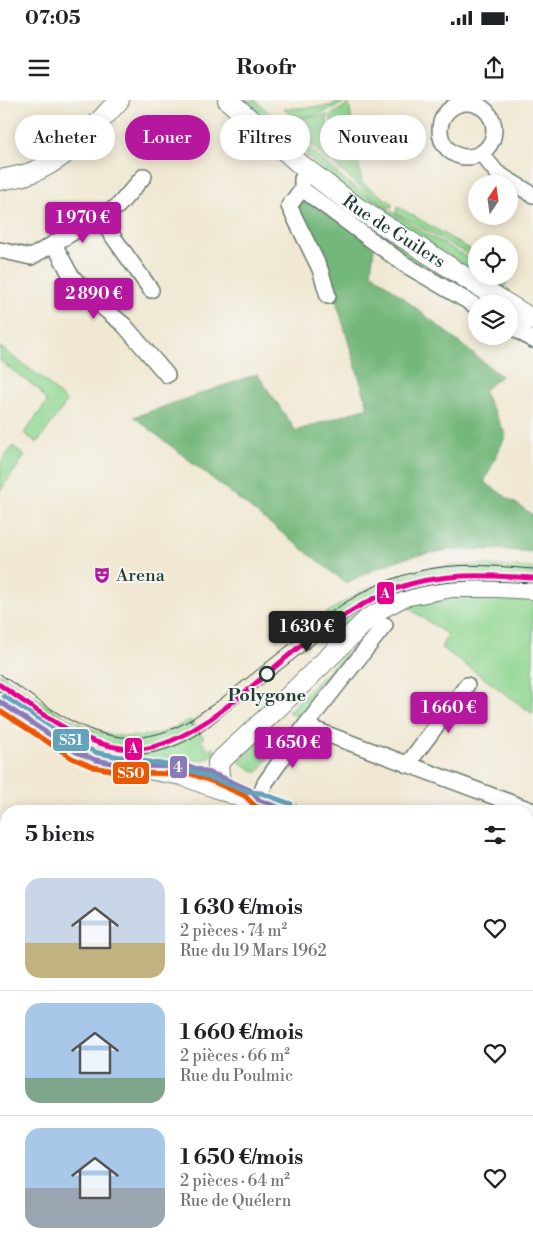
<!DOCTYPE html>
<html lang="fr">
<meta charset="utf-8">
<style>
:root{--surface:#fff;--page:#f2f2f2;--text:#202124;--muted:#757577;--line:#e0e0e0;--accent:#b5179e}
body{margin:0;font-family:"Libre Bodoni",serif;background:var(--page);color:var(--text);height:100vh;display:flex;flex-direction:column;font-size:19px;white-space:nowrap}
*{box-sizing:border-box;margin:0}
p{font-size:16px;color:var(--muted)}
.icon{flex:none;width:28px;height:28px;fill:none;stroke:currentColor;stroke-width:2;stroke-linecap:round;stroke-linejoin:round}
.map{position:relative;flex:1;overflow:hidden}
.details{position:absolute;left:0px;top:705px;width:534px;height:445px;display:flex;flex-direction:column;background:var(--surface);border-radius:20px 20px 0 0;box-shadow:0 2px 12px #0003}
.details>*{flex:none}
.top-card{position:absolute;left:15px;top:15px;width:504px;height:45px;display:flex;gap:10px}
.needle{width:32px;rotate:13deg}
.controls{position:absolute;left:468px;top:75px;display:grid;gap:10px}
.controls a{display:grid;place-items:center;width:50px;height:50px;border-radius:50%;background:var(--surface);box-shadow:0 2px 12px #0003;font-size:25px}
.price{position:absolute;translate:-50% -42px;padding:0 11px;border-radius:5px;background:var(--accent);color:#fff;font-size:16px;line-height:32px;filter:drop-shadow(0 1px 2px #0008)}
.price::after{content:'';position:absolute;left:50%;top:30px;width:15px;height:11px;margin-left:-8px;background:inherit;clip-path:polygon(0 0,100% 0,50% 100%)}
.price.current{background:#222;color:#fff}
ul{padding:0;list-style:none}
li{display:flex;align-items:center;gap:15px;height:125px;padding:0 25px}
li+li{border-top:1px solid var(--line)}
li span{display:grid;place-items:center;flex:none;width:140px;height:100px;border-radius:15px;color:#555}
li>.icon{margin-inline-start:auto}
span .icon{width:60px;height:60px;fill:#fffc;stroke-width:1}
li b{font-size:21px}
h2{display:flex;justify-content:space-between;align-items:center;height:60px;padding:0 25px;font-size:21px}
.chip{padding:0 18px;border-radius:22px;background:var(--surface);box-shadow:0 2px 12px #0003;font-size:18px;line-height:45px}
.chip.current{background:var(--accent);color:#fff}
.status{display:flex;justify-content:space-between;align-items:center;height:35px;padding:0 25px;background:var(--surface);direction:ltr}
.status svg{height:14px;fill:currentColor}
header{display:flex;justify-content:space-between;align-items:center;height:65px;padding:0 25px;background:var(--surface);font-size:22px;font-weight:700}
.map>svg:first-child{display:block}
.green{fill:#8fd690;stroke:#578a62}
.forest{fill:#73b77a;stroke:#497a57}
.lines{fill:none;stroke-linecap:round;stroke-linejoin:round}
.street-casing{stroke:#68796b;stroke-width:18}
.secondary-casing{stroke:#68796b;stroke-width:22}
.street{stroke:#fff;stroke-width:15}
.secondary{stroke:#fff;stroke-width:20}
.tram{stroke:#1f3d34;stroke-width:1}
.bus-1-casing{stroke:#f6f6f2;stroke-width:9}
.bus-2-casing{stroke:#f6f6f2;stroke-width:9}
.bus-3-casing{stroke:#f6f6f2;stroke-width:9}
.bus-1{stroke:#8b7ab7;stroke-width:5}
.bus-2{stroke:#ea5701;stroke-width:5}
.bus-3{stroke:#62a2ba;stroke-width:5}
.tram-1-casing{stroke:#f6f6f2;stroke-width:9}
.tram-1{stroke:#e3028c;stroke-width:5}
.stop-dot{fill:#f6f6f2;stroke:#1f3d34;stroke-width:2.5}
.labels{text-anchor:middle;stroke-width:4;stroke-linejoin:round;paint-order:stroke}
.street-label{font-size:18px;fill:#1f3d34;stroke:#f6f6f2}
.poi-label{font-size:18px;fill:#1f3d34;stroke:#f6f6f2;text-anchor:start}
.stop-label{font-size:18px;font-weight:bold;fill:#1f3d34;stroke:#f6f6f2}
.line-badge{stroke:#f6f6f2;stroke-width:2}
.badge-label{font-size:14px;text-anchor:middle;font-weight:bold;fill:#fff}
</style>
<div class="status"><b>07:05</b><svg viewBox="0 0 49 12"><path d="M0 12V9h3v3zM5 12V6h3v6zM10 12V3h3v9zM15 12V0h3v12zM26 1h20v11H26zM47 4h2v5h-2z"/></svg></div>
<header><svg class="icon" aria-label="menu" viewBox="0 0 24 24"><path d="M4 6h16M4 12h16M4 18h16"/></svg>Roofr<svg class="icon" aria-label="share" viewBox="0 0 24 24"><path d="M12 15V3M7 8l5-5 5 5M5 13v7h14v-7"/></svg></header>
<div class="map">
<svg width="533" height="1150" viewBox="0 0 533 1150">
<rect width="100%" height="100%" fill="#f6f6f2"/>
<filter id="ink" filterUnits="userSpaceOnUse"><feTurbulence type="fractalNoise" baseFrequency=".02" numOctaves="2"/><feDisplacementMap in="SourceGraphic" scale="10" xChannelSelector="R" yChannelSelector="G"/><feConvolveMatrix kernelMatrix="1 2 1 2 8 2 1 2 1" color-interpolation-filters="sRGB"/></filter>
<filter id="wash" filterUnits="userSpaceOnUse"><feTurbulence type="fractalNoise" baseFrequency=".0096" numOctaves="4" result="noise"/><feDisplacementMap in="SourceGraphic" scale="20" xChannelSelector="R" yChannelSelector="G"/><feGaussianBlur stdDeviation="1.12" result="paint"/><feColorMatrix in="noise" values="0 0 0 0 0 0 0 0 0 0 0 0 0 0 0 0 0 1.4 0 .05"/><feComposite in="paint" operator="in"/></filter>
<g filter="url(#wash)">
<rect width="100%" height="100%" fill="#f0e8d2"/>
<path class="green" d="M244,0H255L348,83L426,134L476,162V173L348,92Z
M339,0H347C335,10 296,26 284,9L330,6Z
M349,4L362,83L393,104L391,107L389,108L369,95L334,64L331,15Z
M328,15L327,25L330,63L284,20L286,16L301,18Z
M329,103H334L346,110L476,196L475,197L393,150Z
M397,106L476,153V158L444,141L396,113Z
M482,176H501L507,180L503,190Z
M0,247L46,281L67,302L37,343L24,333L47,302L38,289L0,261Z
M13,346L25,356L0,391V364Z
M456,465H485L533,468V485L442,484L342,537L325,514C367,485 405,470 456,465Z
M467,496L533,499V614L441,547L448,535L407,507L418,504Z
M345,554L348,557L301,618L288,612Z
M0,573C45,603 93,646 151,635C165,633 177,626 190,620L204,638L200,640L209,649L213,647L216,653L204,660L181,663L127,658L91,650L0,594Z
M272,628L288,633L257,673L239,662Z"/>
<path class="forest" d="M308,95L374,147L371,172L501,276L483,291L506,335L484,382L533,415V452C492,448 450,447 410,457C388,462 367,473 346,483L134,317L257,274L296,331L368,307L329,177L293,108Z"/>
</g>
<g filter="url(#ink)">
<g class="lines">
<g class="street-casing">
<path id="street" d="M440 30a27 27 0 1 1 54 0a27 27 0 1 1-54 0Z
M481,53L497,73L533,95
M302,79V89L289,106L320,169L328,196
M302,89L404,164L476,206
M99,117L151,190
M54,144L70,174L90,197L124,225L167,275
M0,150L31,157L118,106L144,76
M509,225L533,240
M305,626L533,711
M407,665L467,585
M259,700L265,683L305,626L385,525
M528,943L533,948
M0,1084L6,1063
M453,1144L462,1150
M119,1150L121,1144
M270,1150L272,1144"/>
</g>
<g class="secondary-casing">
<g id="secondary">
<path id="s1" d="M228,0L301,65L356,107L507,204"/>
<path d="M0,80C9,78 18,77 27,74C63,63 95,27 119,0"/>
<path d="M509,205L533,220"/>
<path d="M0,602L76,652L96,660L182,675L247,699L259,700L288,711"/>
<path d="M224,691L219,676L218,663L273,612L376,511L404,496L452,487H496L533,489"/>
<path d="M528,804L533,806"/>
<path d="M0,857L6,858"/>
<path d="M528,1063L533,1067"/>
</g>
</g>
<use href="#street" class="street"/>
<use href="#secondary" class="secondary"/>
<path class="tram" d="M533,469C506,467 479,464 453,466C406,469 363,488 326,516L335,527C404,479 452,478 533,483
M326,516L335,527L200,633L190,620L218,601Z
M0,574C62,616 114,664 190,620L200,633C119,683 66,636 0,591"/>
<g class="bus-1-casing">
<path id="bus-1" d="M0,602L76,652L96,660L127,666L192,667L219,676L250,690L259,700L288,711"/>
</g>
<g class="bus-2-casing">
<path id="bus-2" d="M0,611L72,658L93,667L126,673L191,674L216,683L245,696L255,706L268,711"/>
</g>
<g class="bus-3-casing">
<path id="bus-3" d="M4,596L79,645L98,653L184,668L249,692L261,693L291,704"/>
</g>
<use href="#bus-1" class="bus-1"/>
<use href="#bus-2" class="bus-2"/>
<use href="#bus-3" class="bus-3"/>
<g class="tram-1-casing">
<path id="tram-1" d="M0,585C41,613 86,650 138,649C193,647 261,576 304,543C332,522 362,502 395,489C440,472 486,475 533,478"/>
</g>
<use href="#tram-1" class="tram-1"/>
</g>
</g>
<defs>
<g id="theatre-bare" transform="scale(1.35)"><path d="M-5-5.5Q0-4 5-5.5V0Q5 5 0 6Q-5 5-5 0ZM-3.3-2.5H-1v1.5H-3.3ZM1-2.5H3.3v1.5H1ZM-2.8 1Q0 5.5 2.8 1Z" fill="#b5179e" stroke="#f6f6f2" stroke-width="2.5" paint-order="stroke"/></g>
</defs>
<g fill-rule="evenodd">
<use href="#theatre-bare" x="102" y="475"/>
</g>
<circle class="stop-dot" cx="267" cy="574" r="7"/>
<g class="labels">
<g class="street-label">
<text dy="6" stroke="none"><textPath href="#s1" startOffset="212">Rue de Guilers</textPath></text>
</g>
<g class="poi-label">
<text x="116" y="481">Arena</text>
</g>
<g class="stop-label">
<text x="267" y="601">Polygone</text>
</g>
</g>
<g class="line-badge">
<rect x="376" y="481" width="19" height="24" rx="5" fill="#e3028c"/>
<rect x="52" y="628" width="38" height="24" rx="5" fill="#62a2ba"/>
<rect x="124" y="637" width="19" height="24" rx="5" fill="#e3028c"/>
<rect x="169" y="655" width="19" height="24" rx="5" fill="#8b7ab7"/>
<rect x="112" y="661" width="38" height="24" rx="5" fill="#ea5701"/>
</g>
<g class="badge-label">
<text x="385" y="498">A</text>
<text x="71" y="645">S51</text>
<text x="133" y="653">A</text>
<text x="178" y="672">4</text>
<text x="131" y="678">S50</text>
</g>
</svg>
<div class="controls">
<a><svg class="needle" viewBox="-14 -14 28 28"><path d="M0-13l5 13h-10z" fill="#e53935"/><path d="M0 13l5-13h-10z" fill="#757577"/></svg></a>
<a><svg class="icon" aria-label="locate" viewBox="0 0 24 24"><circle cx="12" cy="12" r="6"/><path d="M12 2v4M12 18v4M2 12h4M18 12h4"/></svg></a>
<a><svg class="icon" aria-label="layers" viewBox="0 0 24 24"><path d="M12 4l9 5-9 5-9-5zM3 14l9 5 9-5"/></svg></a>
</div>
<b class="price" style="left:83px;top:144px">1 970 €</b>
<b class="price" style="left:94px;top:220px">2 890 €</b>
<b class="price current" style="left:307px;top:553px">1 630 €</b>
<b class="price" style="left:449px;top:634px">1 660 €</b>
<b class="price" style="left:293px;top:669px">1 650 €</b>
<div class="top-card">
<a class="chip">Acheter</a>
<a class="chip current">Louer</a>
<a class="chip">Filtres</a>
<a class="chip">Nouveau</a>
</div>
<section class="details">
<h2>5 biens<svg class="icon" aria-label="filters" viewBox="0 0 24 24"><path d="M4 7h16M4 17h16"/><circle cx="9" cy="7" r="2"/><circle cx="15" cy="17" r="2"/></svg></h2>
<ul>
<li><span style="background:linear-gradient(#c9d6e8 65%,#c2b280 0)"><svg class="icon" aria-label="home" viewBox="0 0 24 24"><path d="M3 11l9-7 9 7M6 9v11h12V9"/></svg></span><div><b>1 630 €/mois</b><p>2 pièces · 74 m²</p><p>Rue du 19 Mars 1962</p></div><svg class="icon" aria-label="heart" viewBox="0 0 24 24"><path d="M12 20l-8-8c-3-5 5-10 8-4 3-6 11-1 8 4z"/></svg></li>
<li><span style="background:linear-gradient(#a9c7e8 75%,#7fa58c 0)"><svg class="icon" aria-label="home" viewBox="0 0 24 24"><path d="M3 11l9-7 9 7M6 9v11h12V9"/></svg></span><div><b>1 660 €/mois</b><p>2 pièces · 66 m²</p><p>Rue du Poulmic</p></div><svg class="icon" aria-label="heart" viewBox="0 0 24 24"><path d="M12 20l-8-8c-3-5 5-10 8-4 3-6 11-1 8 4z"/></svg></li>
<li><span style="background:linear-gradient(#a9c7e8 60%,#9aa5b1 0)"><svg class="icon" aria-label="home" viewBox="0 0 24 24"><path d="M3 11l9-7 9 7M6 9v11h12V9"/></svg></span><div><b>1 650 €/mois</b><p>2 pièces · 64 m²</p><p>Rue de Quélern</p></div><svg class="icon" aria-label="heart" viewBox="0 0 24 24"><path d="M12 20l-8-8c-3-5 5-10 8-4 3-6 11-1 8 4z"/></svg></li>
</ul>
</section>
</div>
